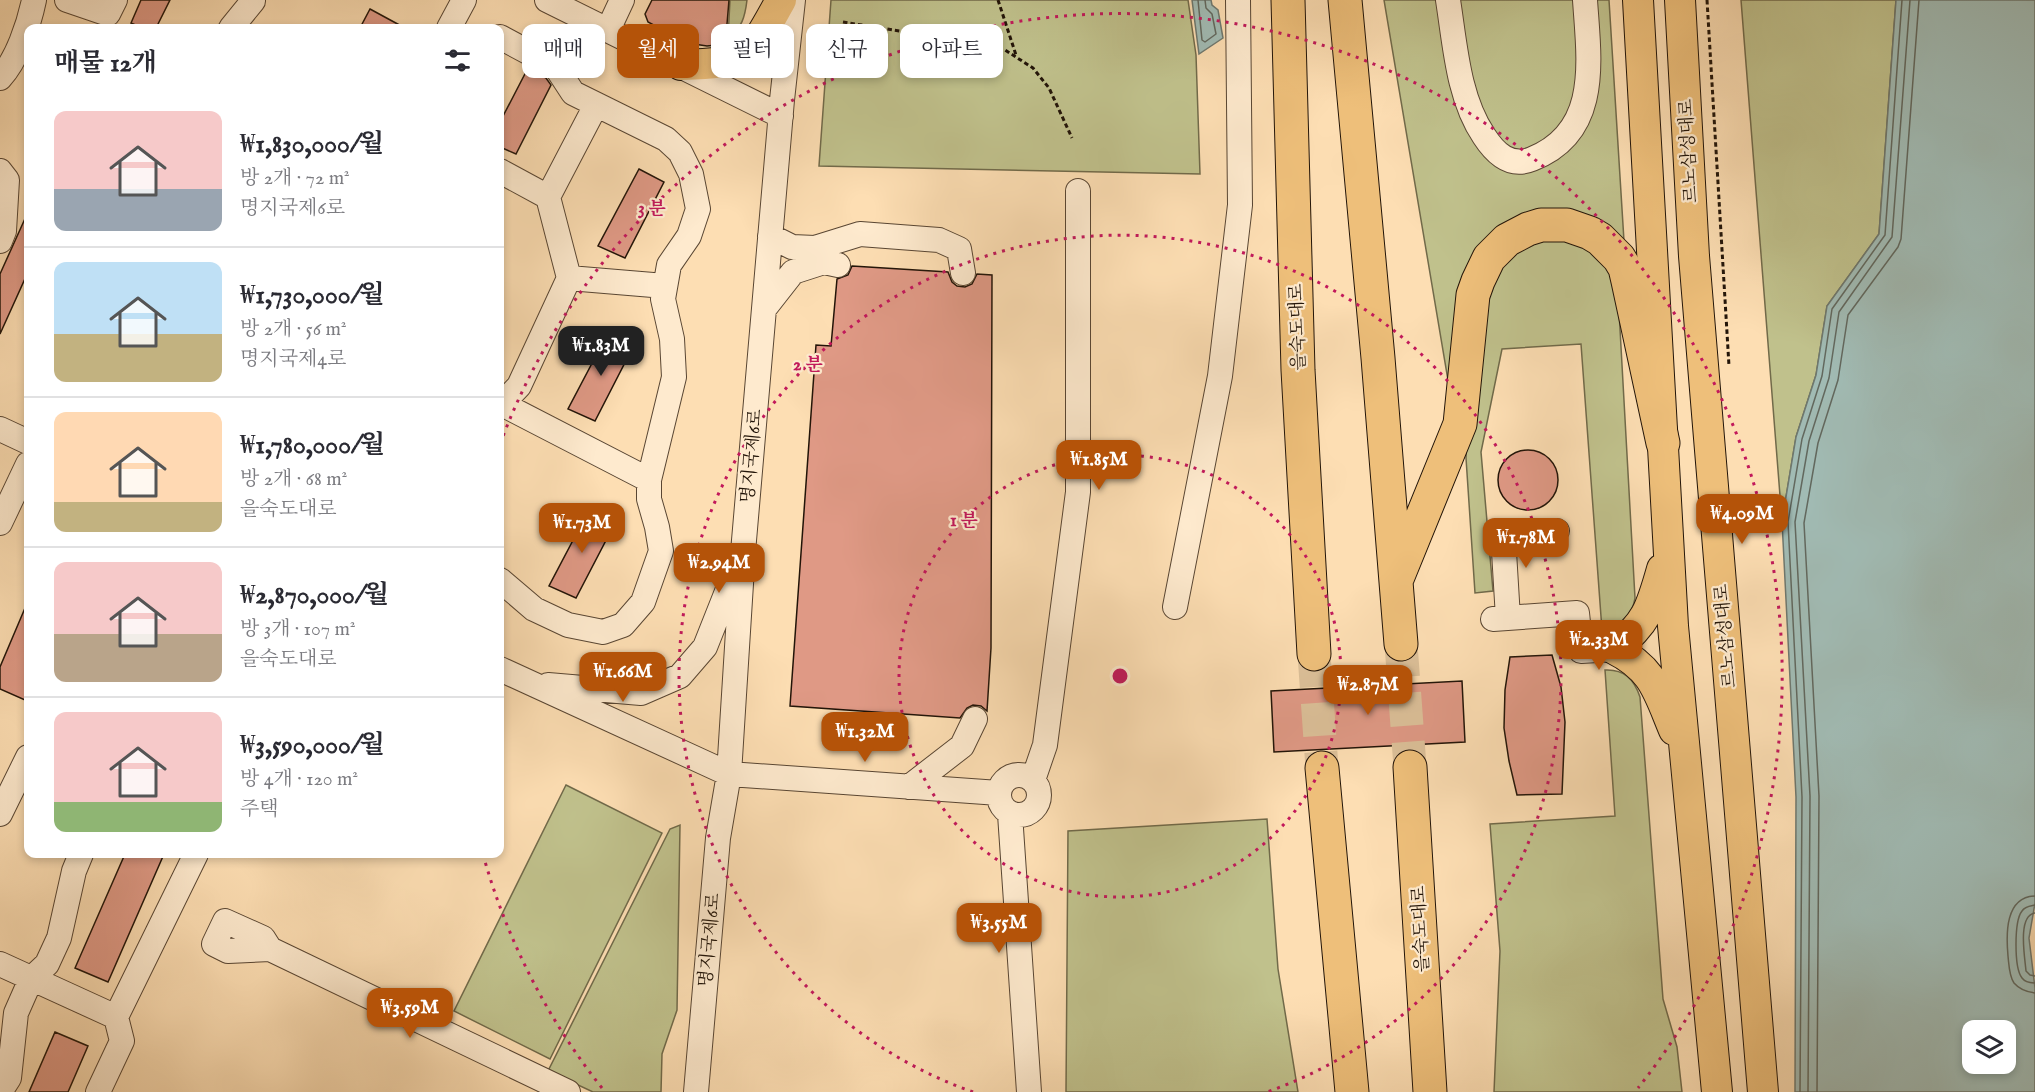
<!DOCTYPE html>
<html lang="ko">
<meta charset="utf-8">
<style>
:root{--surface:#fff;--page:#f7f7f7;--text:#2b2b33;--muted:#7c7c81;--line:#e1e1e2;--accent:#b45309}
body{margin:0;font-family:"IM FELL English","Noto Serif KR",serif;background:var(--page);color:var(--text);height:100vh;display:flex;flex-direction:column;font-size:22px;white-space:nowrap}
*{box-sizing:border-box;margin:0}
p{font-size:20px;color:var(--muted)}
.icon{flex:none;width:33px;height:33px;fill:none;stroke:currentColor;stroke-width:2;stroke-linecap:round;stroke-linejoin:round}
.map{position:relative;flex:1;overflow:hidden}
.details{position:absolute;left:24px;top:24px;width:480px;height:834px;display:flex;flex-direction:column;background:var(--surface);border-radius:12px;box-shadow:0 3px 9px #0003}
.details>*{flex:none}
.hud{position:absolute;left:522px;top:24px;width:570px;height:54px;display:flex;gap:12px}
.controls{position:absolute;left:1962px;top:1020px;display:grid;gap:12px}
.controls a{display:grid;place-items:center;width:54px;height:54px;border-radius:12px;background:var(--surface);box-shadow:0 3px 9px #0003;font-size:30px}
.price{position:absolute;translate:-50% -51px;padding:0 14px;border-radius:12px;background:var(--accent);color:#fff;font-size:20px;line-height:39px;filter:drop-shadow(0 2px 3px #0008)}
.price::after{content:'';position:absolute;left:50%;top:36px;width:18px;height:14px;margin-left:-9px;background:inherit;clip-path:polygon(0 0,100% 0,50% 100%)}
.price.current{background:#222;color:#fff}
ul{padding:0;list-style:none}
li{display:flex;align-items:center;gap:18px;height:150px;padding:0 30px}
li+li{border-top:2px solid var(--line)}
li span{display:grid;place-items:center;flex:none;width:168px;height:120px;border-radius:12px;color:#555}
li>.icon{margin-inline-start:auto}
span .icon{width:72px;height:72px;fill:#fffc;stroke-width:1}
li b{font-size:26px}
h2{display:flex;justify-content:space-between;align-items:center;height:72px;padding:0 30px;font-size:26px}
.chip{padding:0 21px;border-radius:12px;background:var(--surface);box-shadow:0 3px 9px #0003;font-size:21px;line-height:54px}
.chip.current{background:var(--accent);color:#fff}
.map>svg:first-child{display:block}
.green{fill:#c0c18c;stroke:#716a4a;stroke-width:1.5}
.water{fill:#a1bbb4;stroke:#6e786f;stroke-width:1.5;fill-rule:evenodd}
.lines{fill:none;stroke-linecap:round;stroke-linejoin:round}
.shore{stroke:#62685e;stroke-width:1.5}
.building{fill:#df9985;stroke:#221408;stroke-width:1.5}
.highway-tunnel{stroke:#dcc099;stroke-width:33;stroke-dasharray:33 16;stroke-linecap:butt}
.minor-casing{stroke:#594633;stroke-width:26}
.major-casing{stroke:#221408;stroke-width:32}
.highway-casing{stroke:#221408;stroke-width:35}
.path{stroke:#221408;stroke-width:3;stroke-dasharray:4.5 3;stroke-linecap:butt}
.minor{stroke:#feeace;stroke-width:24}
.major{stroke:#eebf7a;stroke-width:30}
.highway{stroke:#eebf7a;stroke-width:33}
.ring{fill:none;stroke:#c2185b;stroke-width:3;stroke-dasharray:3 6}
.labels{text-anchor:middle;stroke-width:4.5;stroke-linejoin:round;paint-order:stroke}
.street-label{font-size:18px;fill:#221408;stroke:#feeace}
.centre{fill:#c2185b;stroke:#feeace;stroke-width:3}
.ring-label{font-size:18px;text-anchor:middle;font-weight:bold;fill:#c2185b;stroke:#feeace;stroke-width:4.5;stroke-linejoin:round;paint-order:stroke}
</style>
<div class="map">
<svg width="2035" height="1092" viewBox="0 0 2035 1092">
<rect width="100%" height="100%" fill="#fddeb3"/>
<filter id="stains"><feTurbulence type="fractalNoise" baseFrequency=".00333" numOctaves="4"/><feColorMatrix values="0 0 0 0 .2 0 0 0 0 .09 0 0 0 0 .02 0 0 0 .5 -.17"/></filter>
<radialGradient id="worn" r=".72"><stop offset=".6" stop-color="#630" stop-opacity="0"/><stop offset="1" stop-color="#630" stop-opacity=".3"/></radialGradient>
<path class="green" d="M730,0H747C745,17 742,28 728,38Z
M831,0H1188L1196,55L1200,174L819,166Z
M1384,0H1609L1625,257L1614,243L1507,233L1450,392Z
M1741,0H1896L1879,234L1827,306L1816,375L1796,437L1782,521Z
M1548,231L1606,256L1619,311L1635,598C1632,617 1620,625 1602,630L1581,344L1502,349L1481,452L1493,591L1475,593L1466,458L1469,401L1488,274Z
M1605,670C1624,669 1634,679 1640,697L1663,999L1677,1047L1682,1092H1494L1500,951L1490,824L1615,816Z
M566,785L662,833L550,1059L454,1011Z
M1267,819L1278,969L1298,1092H1066L1068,831Z
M680,825L677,1010L662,1054L661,1092H593L548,1071L670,829Z"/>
<path class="water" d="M1192,0H1211L1212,5L1218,10L1223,38L1199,54Z
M1896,0H2035V903L2029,938L2035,988V1092H1795L1796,797L1782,521L1796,437L1816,375L1827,306L1879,234ZM1972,1030H2006V1064H1972Z"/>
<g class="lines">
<path class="shore" d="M1198,0L1202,40L1205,42L1216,34L1212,14L1206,8L1205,0
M2035,896C2005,897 2006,934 2008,956C2009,965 2009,976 2014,983C2020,990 2027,992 2035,993
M2035,905C2030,906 2025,906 2022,911C2014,921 2014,968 2022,978C2025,982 2030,983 2035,983
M2035,913C2017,915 2025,958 2026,971L2030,975L2035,976
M1800,1092L1802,797L1788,522L1802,439L1822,376L1832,309L1885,235L1902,0
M1808,1092L1810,796L1795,522L1809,441L1829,378L1839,312L1892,237L1910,0
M1817,1092L1819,796L1804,523L1818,443L1838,380L1848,315L1898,247L1901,239L1919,0"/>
</g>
<path class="building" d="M141,0H170L156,28H142L131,23Z
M652,0H729L727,24L716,45L707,46L687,43L648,22L645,14Z
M370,9L405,28H360Z
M528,68L546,78L551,85L516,154L500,147V122Z
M639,169L664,182L625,258L598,246Z
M28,212V272L0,334V274Z
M852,266L948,272L952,282L957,286L965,287L972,284L977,274L992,275L991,648L987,711L981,706L973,705L967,708L960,718L790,706L816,345L831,346L837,279L848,275Z
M609,331L634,345L595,421L568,409Z
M1498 480a30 30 0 1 1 60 0a30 30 0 1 1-60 0Z
M590,508L615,523L576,598L549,586Z
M28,601V691L25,700L0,689V667Z
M1552,655L1561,687L1565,722L1562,794L1517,795L1509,761L1504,728L1505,690L1510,657Z
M1462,681L1465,742L1274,752L1271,691Z
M125,854H164L108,982L75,968Z
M55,1032L88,1046L68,1092H29Z"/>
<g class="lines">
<path class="highway-tunnel" d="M1401,644L1410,767
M1314,654L1322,768"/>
<g class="minor-casing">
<path id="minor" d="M67,0L108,14L115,0
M547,0L781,116
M1448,0C1455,44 1458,98 1484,136C1495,153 1510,168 1532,159C1601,132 1589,60 1585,0
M231,28L253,1
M449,28L464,0
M608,30L622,0
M500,37L556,67L573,93L666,139L680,152L691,174L698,209L689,236L669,265L663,299L672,339L674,377L649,480V499L657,527L661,551L643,602L623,625L603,632L568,625L534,609L500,580
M0,78C17,60 29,24 34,0
M0,171L7,180L4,231L0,241
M500,171L548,197L569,278L519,386L500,406
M548,197L596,105
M770,236L792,247L815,248L860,234L939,240L959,249L963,273
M569,278L665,286
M764,309L793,272L824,262L838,265
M500,403L649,480
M0,429L28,442
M0,523L28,464
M1175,607L1220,376L1240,205L1238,0
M1508,618L1503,535L1557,531
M1493,619L1577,613L1581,651L1614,649
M500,669L729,774L999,793
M548,685L641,693L680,676L705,647L734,574
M999 795a20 20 0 1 1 40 0a20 20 0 1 1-40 0Z
M1033,780L1045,745L1078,492V191
M909,787L962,746L975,719
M0,814L28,757
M1010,814L1029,1092
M270,949L263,938L225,921L214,944L228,951L270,949L568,1092
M0,964L116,1017L122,1041L98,1092
M116,1017L196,854
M0,1092L9,1078L16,1013L31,979L47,964L59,938L74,871L81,854
M696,1092L718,838L729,774L743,552L782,100L793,0"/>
</g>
<g class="major-casing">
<path id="major" d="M1638,0L1673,626L1717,1092
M1680,0L1694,256L1763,1092
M681,65C749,63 749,58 781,0
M1662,569C1651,608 1647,623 1614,649C1654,669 1658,692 1674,730"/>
</g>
<g class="highway-casing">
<path id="highway" d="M1288,0L1298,370L1314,654
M1345,0L1378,358L1401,644
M1396,581L1460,424L1473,295L1478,281L1489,258L1507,240L1528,229L1541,225H1567L1590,233L1600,239L1619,258L1625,268L1628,281L1663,443
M1410,767L1430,1092
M1322,768L1352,1092"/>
</g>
<path class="path" d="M998,0L1016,55
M1707,0L1729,366
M843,22L975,43L1005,50L1033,68L1049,88L1072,138"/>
<use href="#minor" class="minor"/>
<use href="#major" class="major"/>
<use href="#highway" class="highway"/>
</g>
<g class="ring">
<circle cx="1120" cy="676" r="221"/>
<path d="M973 1092A441 441 0 1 1 1267 1092"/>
<path d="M602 1088A662 662 0 0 1 484 858M500 444A662 662 0 1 1 1638 1088"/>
</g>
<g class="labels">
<g class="street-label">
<text transform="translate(1688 151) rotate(-93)" y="6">르노삼성대로</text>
<text transform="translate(1297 327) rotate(-92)" y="6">을숙도대로</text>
<text transform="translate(751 456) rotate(-85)" y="6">명지국제6로</text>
<text transform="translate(1725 636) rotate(-95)" y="6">르노삼성대로</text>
<text transform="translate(1420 929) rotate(-93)" y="6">을숙도대로</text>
<text transform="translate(709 940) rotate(-85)" y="6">명지국제6로</text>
</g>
</g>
<circle cx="1120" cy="676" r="9" class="centre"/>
<g class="ring-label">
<text x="652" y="214">3 분</text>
<text x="808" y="370">2 분</text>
<text x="964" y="526">1 분</text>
</g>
<rect width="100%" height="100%" filter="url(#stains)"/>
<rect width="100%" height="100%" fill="url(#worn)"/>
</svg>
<div class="controls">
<a><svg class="icon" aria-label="layers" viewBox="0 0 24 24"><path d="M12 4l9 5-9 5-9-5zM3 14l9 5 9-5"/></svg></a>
</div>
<b class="price current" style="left:601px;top:377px">₩1.83M</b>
<b class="price" style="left:1099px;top:491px">₩1.85M</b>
<b class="price" style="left:1742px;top:545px">₩4.09M</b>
<b class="price" style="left:582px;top:554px">₩1.73M</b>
<b class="price" style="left:1526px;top:569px">₩1.78M</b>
<b class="price" style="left:719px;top:594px">₩2.94M</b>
<b class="price" style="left:1599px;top:671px">₩2.33M</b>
<b class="price" style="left:623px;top:703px">₩1.66M</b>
<b class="price" style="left:1368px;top:716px">₩2.87M</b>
<b class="price" style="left:865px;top:763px">₩1.32M</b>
<b class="price" style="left:999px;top:954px">₩3.55M</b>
<b class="price" style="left:410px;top:1039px">₩3.59M</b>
<div class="hud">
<a class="chip">매매</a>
<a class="chip current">월세</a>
<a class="chip">필터</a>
<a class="chip">신규</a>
<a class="chip">아파트</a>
</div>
<section class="details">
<h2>매물 12개<svg class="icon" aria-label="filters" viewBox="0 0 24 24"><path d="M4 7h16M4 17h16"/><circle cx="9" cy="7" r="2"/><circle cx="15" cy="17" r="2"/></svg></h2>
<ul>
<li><span style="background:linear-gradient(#f6c9c9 65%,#9aa5b1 0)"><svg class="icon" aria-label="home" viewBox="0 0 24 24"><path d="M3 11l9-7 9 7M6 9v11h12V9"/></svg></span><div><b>₩1,830,000/월</b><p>방 2개 · 72 m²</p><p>명지국제6로</p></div></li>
<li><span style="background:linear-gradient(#bfe0f5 60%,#c2b280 0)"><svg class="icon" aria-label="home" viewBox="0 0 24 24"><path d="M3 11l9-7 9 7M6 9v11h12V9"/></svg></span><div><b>₩1,730,000/월</b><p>방 2개 · 56 m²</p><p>명지국제4로</p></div></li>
<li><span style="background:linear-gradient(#ffd9b3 75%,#c2b280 0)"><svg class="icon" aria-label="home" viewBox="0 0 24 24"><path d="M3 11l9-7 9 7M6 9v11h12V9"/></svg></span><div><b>₩1,780,000/월</b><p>방 2개 · 68 m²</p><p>을숙도대로</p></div></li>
<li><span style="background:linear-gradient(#f6c9c9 60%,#b9a48a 0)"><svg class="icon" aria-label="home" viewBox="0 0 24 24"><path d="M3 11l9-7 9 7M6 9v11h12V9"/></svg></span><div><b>₩2,870,000/월</b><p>방 3개 · 107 m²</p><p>을숙도대로</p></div></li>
<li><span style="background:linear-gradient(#f6c9c9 75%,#8fb573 0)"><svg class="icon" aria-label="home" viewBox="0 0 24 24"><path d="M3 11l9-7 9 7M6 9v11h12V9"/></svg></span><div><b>₩3,590,000/월</b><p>방 4개 · 120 m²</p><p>주택</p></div></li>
</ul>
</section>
</div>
